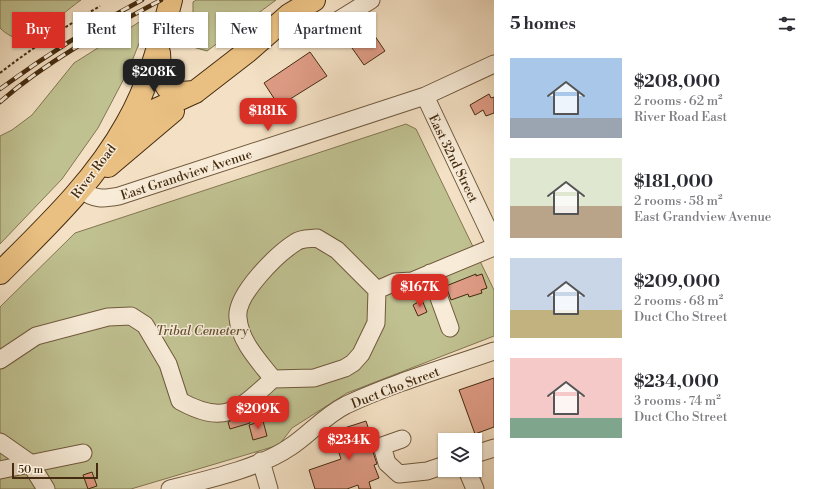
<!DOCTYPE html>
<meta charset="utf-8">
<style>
:root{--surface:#fff;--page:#f7f7f7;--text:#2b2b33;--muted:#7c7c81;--accent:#d93025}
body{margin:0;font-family:"Libre Bodoni",serif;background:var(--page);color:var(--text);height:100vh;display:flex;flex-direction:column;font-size:15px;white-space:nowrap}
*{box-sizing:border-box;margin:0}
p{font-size:13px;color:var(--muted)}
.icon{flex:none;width:22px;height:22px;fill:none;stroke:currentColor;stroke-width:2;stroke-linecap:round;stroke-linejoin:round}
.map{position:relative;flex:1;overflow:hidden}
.details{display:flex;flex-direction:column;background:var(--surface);width:320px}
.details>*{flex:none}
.hud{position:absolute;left:12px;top:12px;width:380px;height:36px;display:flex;gap:8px}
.buttons{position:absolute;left:438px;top:433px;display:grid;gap:8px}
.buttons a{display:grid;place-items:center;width:44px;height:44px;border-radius:0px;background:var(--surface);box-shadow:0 1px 3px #0004;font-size:20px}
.scale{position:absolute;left:12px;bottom:10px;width:86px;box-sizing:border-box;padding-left:4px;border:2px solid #452c10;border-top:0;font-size:11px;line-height:14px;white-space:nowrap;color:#452c10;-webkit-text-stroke:3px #f8ecd9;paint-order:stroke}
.price{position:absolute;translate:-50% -34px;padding:0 9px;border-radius:8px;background:var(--accent);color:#fff;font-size:13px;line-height:26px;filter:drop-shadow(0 1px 2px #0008)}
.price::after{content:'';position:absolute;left:50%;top:24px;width:12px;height:9px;margin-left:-6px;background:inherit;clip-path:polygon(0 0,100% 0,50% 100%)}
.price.active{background:#222;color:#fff}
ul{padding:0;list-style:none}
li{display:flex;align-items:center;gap:12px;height:100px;padding:0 16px}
li span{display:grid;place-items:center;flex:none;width:112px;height:80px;border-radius:0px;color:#555}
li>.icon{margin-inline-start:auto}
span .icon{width:48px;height:48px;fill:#fffc;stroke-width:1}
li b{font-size:17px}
h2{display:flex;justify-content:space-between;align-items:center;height:48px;padding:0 16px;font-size:17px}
.pill{padding:0 14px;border-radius:0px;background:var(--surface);box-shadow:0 1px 3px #0004;font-size:14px;line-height:36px}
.pill.active{background:var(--accent);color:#fff}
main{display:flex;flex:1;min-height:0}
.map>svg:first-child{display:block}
.green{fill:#c0c191;stroke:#827650}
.building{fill:#df9c86;stroke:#452c10}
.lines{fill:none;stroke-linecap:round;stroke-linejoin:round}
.minor-casing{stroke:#71593d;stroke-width:19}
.major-casing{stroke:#452c10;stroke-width:24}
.path{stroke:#452c10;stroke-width:2;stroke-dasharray:3 2;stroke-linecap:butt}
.minor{stroke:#f8ecd9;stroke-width:17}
.major{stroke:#eac082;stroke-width:22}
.rail-casing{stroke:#452c10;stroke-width:4.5}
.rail{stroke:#f8ecd9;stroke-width:3;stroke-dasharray:9;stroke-linecap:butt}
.labels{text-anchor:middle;stroke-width:3;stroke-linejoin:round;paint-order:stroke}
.street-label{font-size:13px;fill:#452c10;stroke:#f8ecd9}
.park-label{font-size:13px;font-style:italic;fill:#645130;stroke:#f8ecd9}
</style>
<main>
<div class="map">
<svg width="494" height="489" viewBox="0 0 494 489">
<rect width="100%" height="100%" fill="#f4e1c5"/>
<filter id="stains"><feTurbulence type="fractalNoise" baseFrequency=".005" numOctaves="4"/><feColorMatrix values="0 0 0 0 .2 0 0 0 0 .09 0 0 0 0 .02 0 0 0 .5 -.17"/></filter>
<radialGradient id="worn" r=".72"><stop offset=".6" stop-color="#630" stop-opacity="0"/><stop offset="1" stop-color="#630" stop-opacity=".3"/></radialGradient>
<path class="green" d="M0,0H81C65,11 41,35 22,38C14,39 6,34 0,28Z
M196,0H276L207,51L193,47V2Z
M144,19L140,41L128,71L98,128L62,179L0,244V136L12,130L32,115L74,63Z
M406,124L416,129L494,290V336L347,393L292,428L279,445L131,489H0V307L75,233Z"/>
<path class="building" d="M362,17L385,51L364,65L340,31Z
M310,52L327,76L279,106L264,83Z
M489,94L491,98L494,97V113L486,116L483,110L475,115L470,105Z
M476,274V276L482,274L487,288L481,290L482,293L469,297L468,294L451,300L446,286Z
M422,300L427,312L418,316L413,305Z
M494,378V427L475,434L459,390Z
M247,413L250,423L230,429L228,422Z
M263,421L267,436L253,440L249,425Z
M366,421L373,442L372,449L377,464L374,465L379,478L369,482L371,489H359L358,485L347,489H315L309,470L341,459L332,432Z
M92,472L97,486L88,489L83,475Z"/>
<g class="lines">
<g class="minor-casing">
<path id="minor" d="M289,15L304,34L321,31L371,0
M425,96L494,242
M81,189C93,200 104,199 119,196L425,96L494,64
M317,238L337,250L377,290L376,323L361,354L353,363L345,368L314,378L273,379C259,361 240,342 238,318C235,295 277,254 296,242C302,238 310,239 317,238Z
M430,273L450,328
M377,290L395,282L412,281L494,247
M0,360L36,336L108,317L131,316L145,325L168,364L180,401C226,426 238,410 273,379
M402,439L382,446L387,463L399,474L427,471L445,465
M0,442L30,463L46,489
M475,454L494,448
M261,461L269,489
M0,470L83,453
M467,470L475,489
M170,489C206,480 260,468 290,447C310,434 324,416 346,405C393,383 445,368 494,351"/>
</g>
<g class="major-casing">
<path id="major" d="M159,53L160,70L167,87L180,93L195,92
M127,123L195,92L248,51L289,15L314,0
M108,166L173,111
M0,273C46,227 95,181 127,123C149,85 160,42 171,0"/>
</g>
<path class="path" d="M0,73C32,48 65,27 100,6"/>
<use href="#minor" class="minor"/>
<use href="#major" class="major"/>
<g class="rail-casing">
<path id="rail" d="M0,89C45,56 92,26 142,0
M0,102C48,60 105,30 161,0"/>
</g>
<use href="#rail" class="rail"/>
</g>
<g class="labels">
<g class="street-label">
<text transform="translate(454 158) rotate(64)" y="5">East 32nd Street</text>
<text transform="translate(93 171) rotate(-53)" y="5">River Road</text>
<text transform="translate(186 174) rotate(-18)" y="5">East Grandview Avenue</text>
<text transform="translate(395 387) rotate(-21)" y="5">Duct Cho Street</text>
</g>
<g class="park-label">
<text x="202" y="335">Tribal Cemetery</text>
</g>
</g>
<rect width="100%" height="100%" filter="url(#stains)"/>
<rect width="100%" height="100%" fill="url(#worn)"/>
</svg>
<div class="buttons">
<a><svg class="icon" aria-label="layers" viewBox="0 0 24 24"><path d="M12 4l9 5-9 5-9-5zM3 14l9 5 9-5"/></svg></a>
</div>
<div class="scale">50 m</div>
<b class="price active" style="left:154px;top:93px">$208K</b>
<b class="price" style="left:268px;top:132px">$181K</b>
<b class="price" style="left:420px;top:308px">$167K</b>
<b class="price" style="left:258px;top:430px">$209K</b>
<b class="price" style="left:349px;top:461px">$234K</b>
<div class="hud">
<a class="pill active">Buy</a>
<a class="pill">Rent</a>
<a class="pill">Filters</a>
<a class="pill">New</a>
<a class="pill">Apartment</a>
</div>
</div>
<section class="details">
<h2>5 homes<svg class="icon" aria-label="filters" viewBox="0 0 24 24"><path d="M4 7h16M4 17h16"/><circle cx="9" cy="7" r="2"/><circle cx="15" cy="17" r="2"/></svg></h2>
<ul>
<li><span style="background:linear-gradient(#a9c7e8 75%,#9aa5b1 0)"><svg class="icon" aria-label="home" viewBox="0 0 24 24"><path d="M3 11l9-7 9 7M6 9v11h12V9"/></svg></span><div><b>$208,000</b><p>2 rooms · 62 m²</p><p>River Road East</p></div></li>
<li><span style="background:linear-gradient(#dfe7d0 60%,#b9a48a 0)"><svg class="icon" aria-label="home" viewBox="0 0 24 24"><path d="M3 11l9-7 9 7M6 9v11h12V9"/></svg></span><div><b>$181,000</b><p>2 rooms · 58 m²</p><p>East Grandview Avenue</p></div></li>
<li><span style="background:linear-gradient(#c9d6e8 65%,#c2b280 0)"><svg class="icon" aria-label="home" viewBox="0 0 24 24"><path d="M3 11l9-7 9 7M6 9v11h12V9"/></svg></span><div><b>$209,000</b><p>2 rooms · 68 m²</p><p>Duct Cho Street</p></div></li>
<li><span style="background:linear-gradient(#f6c9c9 75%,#7fa58c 0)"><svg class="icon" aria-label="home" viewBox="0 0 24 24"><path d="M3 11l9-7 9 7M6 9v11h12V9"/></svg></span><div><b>$234,000</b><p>3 rooms · 74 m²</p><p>Duct Cho Street</p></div></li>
</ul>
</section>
</main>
